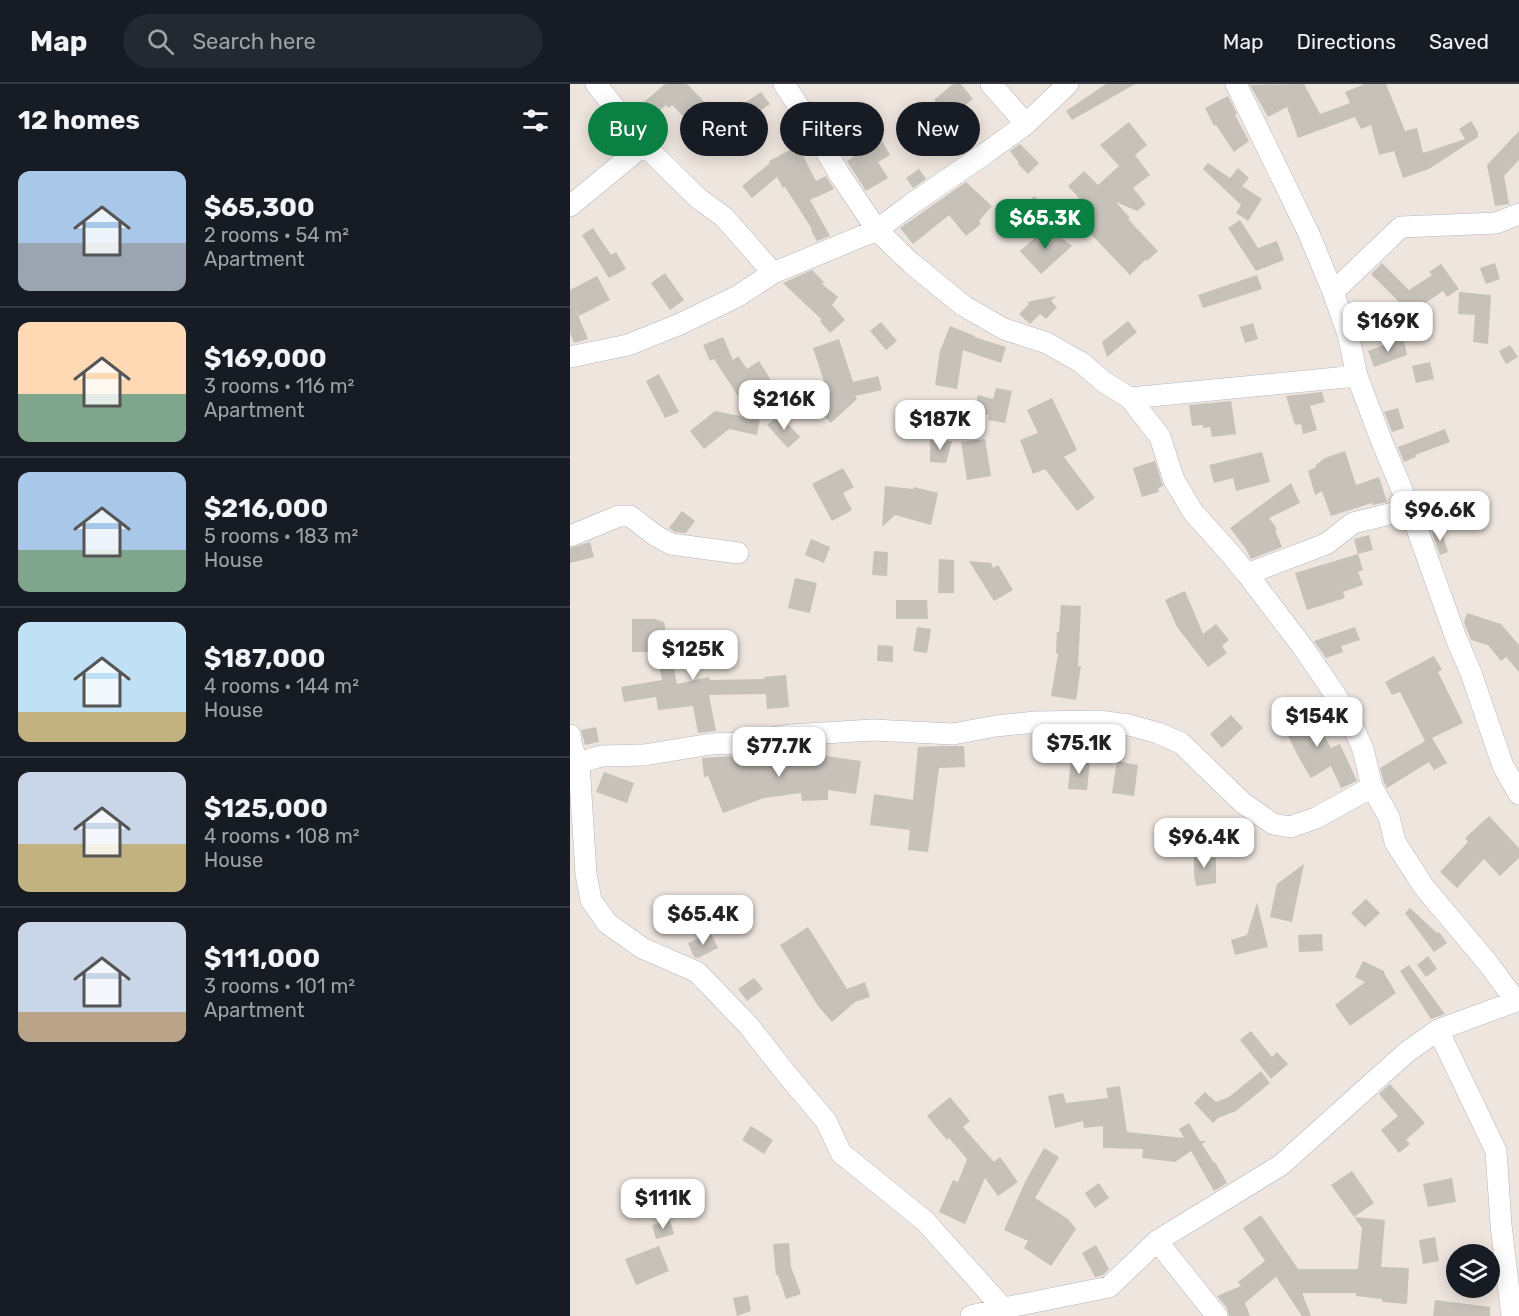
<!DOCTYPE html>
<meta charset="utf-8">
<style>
:root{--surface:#171b24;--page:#242831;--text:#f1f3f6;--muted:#9ea1a6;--line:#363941;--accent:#0b8043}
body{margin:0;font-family:Rubik,sans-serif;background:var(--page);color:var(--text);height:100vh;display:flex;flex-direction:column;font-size:22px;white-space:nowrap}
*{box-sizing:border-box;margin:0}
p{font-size:20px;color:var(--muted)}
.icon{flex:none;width:33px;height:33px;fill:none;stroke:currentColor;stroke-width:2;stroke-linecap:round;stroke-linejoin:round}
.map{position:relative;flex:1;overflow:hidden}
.details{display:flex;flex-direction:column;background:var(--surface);width:570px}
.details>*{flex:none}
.guide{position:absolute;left:18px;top:18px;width:570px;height:54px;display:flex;gap:12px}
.tools{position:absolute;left:876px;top:1160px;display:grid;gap:12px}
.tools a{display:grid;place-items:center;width:54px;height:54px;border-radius:50%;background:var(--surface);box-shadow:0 3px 15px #0003;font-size:30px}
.price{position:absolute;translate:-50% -51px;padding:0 14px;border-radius:12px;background:#fff;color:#222;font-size:20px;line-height:39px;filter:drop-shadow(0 2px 3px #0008)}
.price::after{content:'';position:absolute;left:50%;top:36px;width:18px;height:14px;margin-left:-9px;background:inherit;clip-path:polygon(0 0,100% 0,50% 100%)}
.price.selected{background:var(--accent);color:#fff}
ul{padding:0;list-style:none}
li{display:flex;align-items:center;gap:18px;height:150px;padding:0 18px}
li+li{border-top:2px solid var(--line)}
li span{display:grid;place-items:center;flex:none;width:168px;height:120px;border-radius:12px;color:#555}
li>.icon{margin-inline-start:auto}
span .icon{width:72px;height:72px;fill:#fffc;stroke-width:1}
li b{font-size:26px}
h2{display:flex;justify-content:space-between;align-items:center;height:72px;padding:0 18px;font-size:26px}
.chip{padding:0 21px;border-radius:27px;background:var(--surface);box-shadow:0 3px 15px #0003;font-size:21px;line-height:54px}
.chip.selected{background:var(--accent);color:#fff}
header{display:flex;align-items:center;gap:36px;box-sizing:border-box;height:84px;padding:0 30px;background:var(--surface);border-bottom:2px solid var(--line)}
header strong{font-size:28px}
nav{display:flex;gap:33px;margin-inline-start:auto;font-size:21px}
.search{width:420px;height:54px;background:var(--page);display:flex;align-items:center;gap:15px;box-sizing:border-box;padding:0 21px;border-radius:33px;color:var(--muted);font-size:22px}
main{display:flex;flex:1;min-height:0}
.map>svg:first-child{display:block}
.building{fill:#c6c1b9}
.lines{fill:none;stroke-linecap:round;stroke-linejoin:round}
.minor-casing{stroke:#b2b6c0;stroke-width:22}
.minor{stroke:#fff;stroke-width:21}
</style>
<header>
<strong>Map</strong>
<div class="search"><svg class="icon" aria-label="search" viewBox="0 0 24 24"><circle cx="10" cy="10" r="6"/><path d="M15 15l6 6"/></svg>Search here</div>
<nav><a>Map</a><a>Directions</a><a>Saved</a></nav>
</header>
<main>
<section class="details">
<h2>12 homes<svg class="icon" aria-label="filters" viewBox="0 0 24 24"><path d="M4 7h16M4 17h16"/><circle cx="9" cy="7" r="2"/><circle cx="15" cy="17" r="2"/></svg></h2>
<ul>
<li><span style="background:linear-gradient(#a9c7e8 60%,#9aa5b1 0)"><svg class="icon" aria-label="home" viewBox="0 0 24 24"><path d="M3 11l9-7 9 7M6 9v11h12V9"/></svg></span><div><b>$65,300</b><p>2 rooms · 54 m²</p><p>Apartment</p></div></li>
<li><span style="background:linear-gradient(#ffd9b3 60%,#7fa58c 0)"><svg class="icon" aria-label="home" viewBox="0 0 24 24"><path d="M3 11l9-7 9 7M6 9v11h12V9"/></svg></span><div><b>$169,000</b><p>3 rooms · 116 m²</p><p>Apartment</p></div></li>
<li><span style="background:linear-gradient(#a9c7e8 65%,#7fa58c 0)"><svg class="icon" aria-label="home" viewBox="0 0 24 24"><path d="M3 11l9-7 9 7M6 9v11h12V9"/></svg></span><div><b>$216,000</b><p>5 rooms · 183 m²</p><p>House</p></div></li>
<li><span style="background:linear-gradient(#bfe0f5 75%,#c2b280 0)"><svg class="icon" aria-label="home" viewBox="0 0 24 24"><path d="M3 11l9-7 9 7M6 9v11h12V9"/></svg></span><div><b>$187,000</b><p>4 rooms · 144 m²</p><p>House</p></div></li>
<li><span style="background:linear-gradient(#c9d6e8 60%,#c2b280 0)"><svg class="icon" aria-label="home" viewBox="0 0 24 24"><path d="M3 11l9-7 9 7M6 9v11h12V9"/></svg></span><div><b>$125,000</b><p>4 rooms · 108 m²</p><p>House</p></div></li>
<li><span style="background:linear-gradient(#c9d6e8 75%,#b9a48a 0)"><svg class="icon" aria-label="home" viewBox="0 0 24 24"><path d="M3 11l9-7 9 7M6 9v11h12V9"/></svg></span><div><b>$111,000</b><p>3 rooms · 101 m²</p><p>Apartment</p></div></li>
</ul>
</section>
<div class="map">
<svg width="949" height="1232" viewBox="0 0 949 1232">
<rect width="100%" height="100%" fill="#eee5de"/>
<path class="building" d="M95,0H117L151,35L191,8L200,20L177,36L174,32L140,65L130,55L133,52L102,21L99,24L96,21L78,36L67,24Z
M383,0H391L403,15L379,34L378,33L362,43L352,29L367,19L364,16Z
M536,0H565L502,36L496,27Z
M734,0L750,30L780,19L775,8L795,0H816L835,47L847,44L853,69L895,55L889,45L901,37L908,48V53L859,85L833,94L824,67L809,71L801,41L791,45L785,33L728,54L717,23L698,33L680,1Z
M658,12L667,30L665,31L679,57L664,68L646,41L644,42L635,24Z
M559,38L577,61L565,71L580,91L563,104L576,120L567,127L546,118L560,134L558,135L588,167L577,177L575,176L560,191L497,125L509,114L498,102L514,87L528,101L549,82L530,61Z
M949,47V76L934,92L939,120L925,122L917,81Z
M311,55L320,71L308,78L318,94L296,107L277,77Z
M450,60L469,79L458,90L448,80L449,79L440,67Z
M228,62L246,97L256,92L264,105L240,116L260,152L247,157L241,146L242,145L215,103L213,104L207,93L182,114L172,102L200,79L199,77Z
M638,79L660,94L668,84L679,94L672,102L692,115L678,137L666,129L671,121L633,85Z
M349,85L356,95L343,104L336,94Z
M396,98L422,122L409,137L411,140L396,152L379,131L343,160L330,144Z
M464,112L477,123L465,137L452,126Z
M670,136L688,164L707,157L714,176L686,187L658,144Z
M477,143L502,162L471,190L450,167Z
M23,144L41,171L46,168L56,185L39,194L12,151Z
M812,179L839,206L862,191L859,188L871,180L889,205L877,213L873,207L816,246L811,240L831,220L801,190Z
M925,179L930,195L916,200L910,184Z
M242,186L254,198L252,200L268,213L262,221L275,236L260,249L250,237L252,236L213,199Z
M95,189L114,216L100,226L81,199Z
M687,191L692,205L633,224L628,211Z
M27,192L40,216L9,232L5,224L18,255L4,259L0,249V206Z
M889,208L921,211L918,260L903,258L905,231L888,230Z
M486,212L481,217L487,223L476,235L470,230L460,240L449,230L459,220L457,218Z
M558,237L567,248L537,273L532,258Z
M311,238L327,257L316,266L300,247Z
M683,239L688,255L675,259L670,243Z
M380,242L405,252L404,253L436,263L431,279L393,266L387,305L365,301L370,267Z
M153,253L163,276L168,272L177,285L189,277L202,298L172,318L144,275L140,277L133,261Z
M833,254L837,271L804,283L798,267Z
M269,255L283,298L308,292L312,306L285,312L287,315L261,339L241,319L256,304L243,264Z
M940,261L948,273L936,280L929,267Z
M860,278L864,295L846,299L842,282Z
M89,290L109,328L95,334L76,297Z
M426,304L442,307L435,339L418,336L419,331L404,327L408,311L423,315Z
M752,308L755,318L740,322L747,346L733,350L731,340L725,341L716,312Z
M482,314L507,366L494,373L525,414L507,427L475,385L463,390L450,356L468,349L457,326Z
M661,317L666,350L642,353L640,343L633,344V341L622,342L619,321Z
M828,324L834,344L822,348L814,328Z
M145,327L190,336L187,351L159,345L134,365L120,347Z
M209,331L230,353L218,364L197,341Z
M875,345L880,358L845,371L846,373L834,378L828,363Z
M415,355L421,392L397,396L391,358Z
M360,356L382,357L376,379L360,378Z
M775,367L786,401L809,393L817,418L803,421L802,419L761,432L752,407L745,411L738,387L746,383V381L755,374Z
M692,368L700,398L666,407L663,394L644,399L639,381Z
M585,377L593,402L588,404L589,408L572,413L563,384Z
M273,384L284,403L273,409L282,426L262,437L242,400Z
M721,399L730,419L699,434L707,445L705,446L712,463L681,475L676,465L660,444Z
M315,402L343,405L344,403L368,409L361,441L325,431L312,443Z
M112,427L125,437L116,449L105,448L99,444Z
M871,446L878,468L870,471L862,449Z
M799,451L803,466L788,470L784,455Z
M241,455L260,463L254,479L235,471Z
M20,458L24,473L0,479V464Z
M304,467L318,468L317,492L302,491Z
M788,470L793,486L788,488L793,501L773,508L775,514L737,526L725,489Z
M369,475L384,476V509H368Z
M399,477L421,479L423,484L428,481L443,506L424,517Z
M225,494L247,499L240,529L218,524Z
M615,507L633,550L646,540L659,556L652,562L657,569L638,583L607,543L595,516Z
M326,516H357L358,535H326Z
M491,521L511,522L508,582H511L506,616L481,612L488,570L486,569L487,548H489Z
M897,529L931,540L949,561V588L936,573L931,577L918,561L901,556L894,538Z
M62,535H85L94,538L107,600L139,593L140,596L195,595L194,593L216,591L219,623L197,625L196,610L139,611L146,647L128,649L123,622L88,626L86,613L54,618L51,603L92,596L86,568H62Z
M347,543L361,545L357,569L343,567Z
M785,543L790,556L771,562L773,568L756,574L744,557Z
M308,561L323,562V578L307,577Z
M864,572L872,586L868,588L893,639L862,654L877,679L864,686L859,678L817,704L814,698L810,684L855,657L830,608L822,611L815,598Z
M729,618L741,638L746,636L761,664L770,660L787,697L771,704L761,682L741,694L729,674L717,650L726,645L715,627Z
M661,631L673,644L652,664L640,650Z
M26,643L29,658L15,661L11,646Z
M371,662H394L395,683L369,684L358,768L338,766L340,746L300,741L304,710L343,716L348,663Z
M256,667V672L291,677L286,710L258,706V716L232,717L231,709L194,714L153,729L138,692L134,693L132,674L179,671L194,668L196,682L229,677V669Z
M501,676L520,678L517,706L498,705Z
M547,677L568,681L564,712L542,709Z
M34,688L64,699L57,719L26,708Z
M919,732L949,764V774L930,792L914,775L887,804L870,788L898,758L895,754Z
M624,765L646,774V799L626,802L624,790Z
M734,780L722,838L700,833L707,800Z
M796,815L810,829L795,843L781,829Z
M687,818L698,863L665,871L661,856L677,851Z
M840,824L867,849L869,848L877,859L864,868L835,829Z
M238,843L277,905L295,898L300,913L285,918L262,938L248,922L210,861Z
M140,848L148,864L128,874L124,873L118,859Z
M752,850L753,867L729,868L728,851Z
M858,872L867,885L856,893L847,881Z
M793,877L814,887V889L826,909L780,942L765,921L795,898L785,893Z
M839,881L875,930L861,935L830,887Z
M184,894L193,905L177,917L168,905Z
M681,947L702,973L707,968L718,980L701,995L670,956Z
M691,987L700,999L666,1027L648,1034L643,1039L624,1019L635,1008L646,1018L659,1013Z
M820,1000L855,1039L836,1056L840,1060L829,1069L811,1046L828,1032L809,1010Z
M550,1002L557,1048L614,1054L609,1045L619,1039L630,1057H636L632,1060L644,1079L645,1078L657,1099L644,1107L621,1067L605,1078L572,1074L573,1065L533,1064V1042L514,1044L513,1037L485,1044L478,1012L493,1009L496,1019L538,1014L536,1004Z
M380,1013L400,1037L393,1043L424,1078L430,1073L448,1098L428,1112L415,1094L395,1140L369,1128L383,1096L388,1098L397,1075L379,1054L377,1056L357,1032Z
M181,1042L203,1056L194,1070L172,1056Z
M474,1064L489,1073L465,1114L498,1135L506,1145L481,1182L454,1164L458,1157L434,1146L455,1098Z
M782,1087L804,1119L784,1133L815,1136L811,1183L839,1184L837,1220L812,1218V1215L786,1212V1209H732L741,1232H732L706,1193L675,1219L680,1232H659L657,1224L647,1212L671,1202L668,1198L695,1177L673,1144L691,1131L728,1185H788L792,1144L761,1101Z
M882,1094L886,1118L858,1123L853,1100Z
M529,1099L539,1114L525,1124L515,1109Z
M100,1136L104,1150L86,1155L82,1141Z
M865,1153L869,1177L853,1180L849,1156Z
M219,1159L221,1183L231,1210L216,1215L208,1191H206L203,1160Z
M526,1161L539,1185L533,1191L525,1193L512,1169Z
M89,1162L99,1187L66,1201L55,1175Z
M178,1211L181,1227L167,1232L163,1214Z
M865,1216L920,1223V1232H863Z"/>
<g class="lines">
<g class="minor-casing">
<path id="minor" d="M26,0L74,61L129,115L154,133L203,189
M214,0L235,32L270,91L307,146L341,179L394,222L434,245L477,259L512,279L534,298L560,314L590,353L604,396L623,428L658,467L677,490L756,460L783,439L840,425
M421,0L456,40
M666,0L739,150L763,208L778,250L787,292L812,358L840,425L886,554L901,589L933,682L949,710
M0,122L74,61
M763,208L831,143L926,139L949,130
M0,273L58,261L110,240L168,212L203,189L307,146L340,121L416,69L456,40L498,0
M560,314L787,292
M0,452L49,432H60L86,452L101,460L168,469
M677,490L732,562L765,610L778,632L793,665L802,703L819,733L825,758L854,803L917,878L946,917
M0,651L2,664L9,679L31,672L74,671L141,660L169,659L220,651L303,646L383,650L426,642L465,638L528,637L559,641L588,649L611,659L673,719L703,740L720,743L746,734L802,703
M0,680L9,679L16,790L21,816L37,839L72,864L127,888L179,942L214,987L256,1037L271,1069L355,1137L440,1232
M868,946L926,1067L931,1141L942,1232
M587,1157L647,1232
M401,1232L434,1224L539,1203L587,1157L711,1081L837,968L868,946L949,916"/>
</g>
<use href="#minor" class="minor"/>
</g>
</svg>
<div class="tools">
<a><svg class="icon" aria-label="layers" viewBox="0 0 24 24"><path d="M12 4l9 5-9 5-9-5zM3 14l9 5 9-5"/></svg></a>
</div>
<b class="price selected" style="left:475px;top:166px">$65.3K</b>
<b class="price" style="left:818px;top:269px">$169K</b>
<b class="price" style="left:214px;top:347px">$216K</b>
<b class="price" style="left:370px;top:367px">$187K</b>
<b class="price" style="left:870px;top:458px">$96.6K</b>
<b class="price" style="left:123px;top:597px">$125K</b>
<b class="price" style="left:747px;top:664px">$154K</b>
<b class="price" style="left:509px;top:691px">$75.1K</b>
<b class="price" style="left:209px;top:694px">$77.7K</b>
<b class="price" style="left:634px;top:785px">$96.4K</b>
<b class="price" style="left:133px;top:862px">$65.4K</b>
<b class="price" style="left:93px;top:1146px">$111K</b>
<div class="guide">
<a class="chip selected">Buy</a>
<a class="chip">Rent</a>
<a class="chip">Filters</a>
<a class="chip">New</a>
</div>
</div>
</main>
